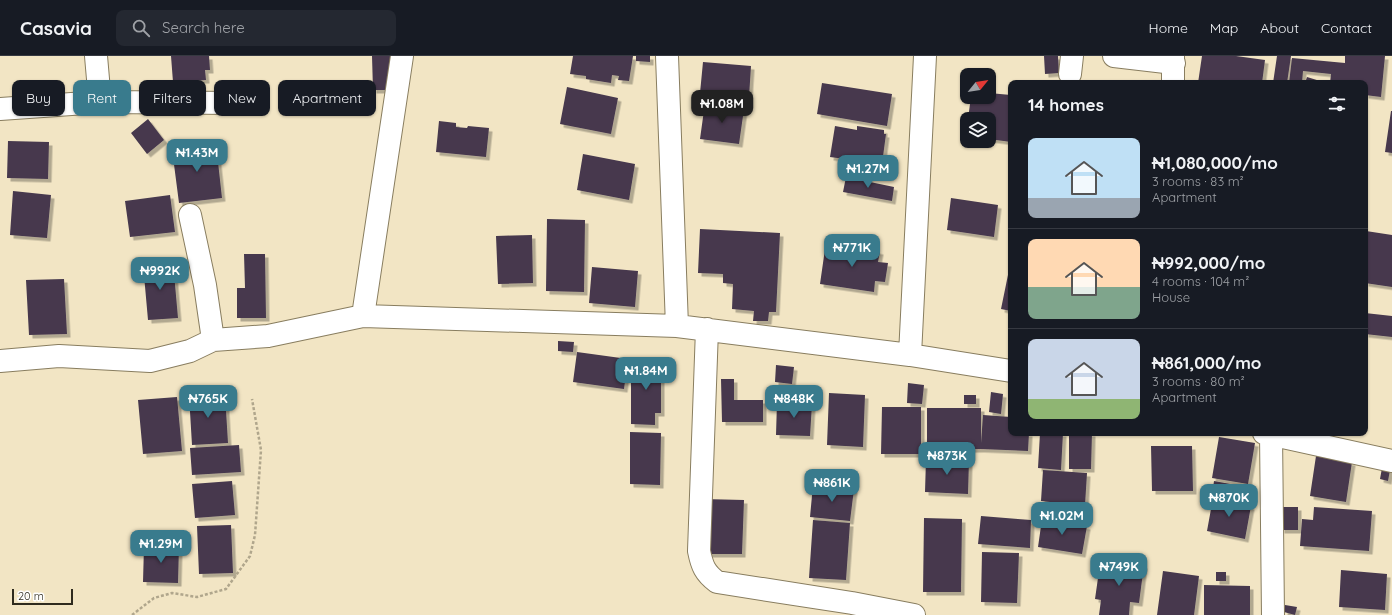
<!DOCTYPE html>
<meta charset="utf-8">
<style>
:root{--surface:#171b24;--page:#242831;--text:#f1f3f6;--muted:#9ea1a6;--line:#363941;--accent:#397b8d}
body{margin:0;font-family:Quicksand,sans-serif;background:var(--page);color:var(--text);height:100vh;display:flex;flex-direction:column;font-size:15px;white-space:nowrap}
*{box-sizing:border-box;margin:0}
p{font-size:13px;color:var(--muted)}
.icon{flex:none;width:22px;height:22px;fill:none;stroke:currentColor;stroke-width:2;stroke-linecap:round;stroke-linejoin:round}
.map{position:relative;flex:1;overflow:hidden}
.sheet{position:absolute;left:1008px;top:24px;width:360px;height:356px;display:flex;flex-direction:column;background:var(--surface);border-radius:8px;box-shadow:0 1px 3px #0004}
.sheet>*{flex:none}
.top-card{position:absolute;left:12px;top:24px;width:380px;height:36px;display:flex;gap:8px}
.needle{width:26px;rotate:60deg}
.buttons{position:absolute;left:960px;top:12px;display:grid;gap:8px}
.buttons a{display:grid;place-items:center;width:36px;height:36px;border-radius:8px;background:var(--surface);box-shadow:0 1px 3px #0004;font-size:20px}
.scale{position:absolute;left:12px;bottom:10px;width:61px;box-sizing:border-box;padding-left:4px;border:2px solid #2f2b1e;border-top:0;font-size:11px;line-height:14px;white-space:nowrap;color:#2f2b1e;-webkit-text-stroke:3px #fff;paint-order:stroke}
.price{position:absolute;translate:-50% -34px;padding:0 9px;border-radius:8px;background:var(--accent);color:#fff;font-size:13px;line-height:26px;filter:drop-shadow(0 1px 2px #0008)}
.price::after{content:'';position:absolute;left:50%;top:24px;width:12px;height:9px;margin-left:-6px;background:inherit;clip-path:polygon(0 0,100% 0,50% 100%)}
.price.active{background:#222;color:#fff}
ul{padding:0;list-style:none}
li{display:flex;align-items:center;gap:12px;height:100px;padding:0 20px}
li+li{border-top:1px solid var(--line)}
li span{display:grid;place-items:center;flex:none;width:112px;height:80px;border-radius:8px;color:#555}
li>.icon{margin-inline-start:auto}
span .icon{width:48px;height:48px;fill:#fffc;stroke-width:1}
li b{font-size:17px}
h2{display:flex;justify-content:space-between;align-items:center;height:48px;padding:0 20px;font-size:17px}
.tag{padding:0 14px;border-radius:8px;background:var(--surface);box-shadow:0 1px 3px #0004;font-size:14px;line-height:36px}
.tag.active{background:var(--accent);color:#fff}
header{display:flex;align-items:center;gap:24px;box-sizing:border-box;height:56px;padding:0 20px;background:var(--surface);border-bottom:1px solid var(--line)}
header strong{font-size:19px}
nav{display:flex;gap:22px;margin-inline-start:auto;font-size:14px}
.search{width:280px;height:36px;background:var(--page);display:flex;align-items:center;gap:10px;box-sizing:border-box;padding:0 14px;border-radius:8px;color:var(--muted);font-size:15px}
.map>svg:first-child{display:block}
.building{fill:#46384d;filter:url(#shadow)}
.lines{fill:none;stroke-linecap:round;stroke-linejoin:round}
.minor-casing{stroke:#887d5f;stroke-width:24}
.path{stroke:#b0a68c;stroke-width:2.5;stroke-dasharray:3 2;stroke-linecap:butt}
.minor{stroke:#fff;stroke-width:22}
</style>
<header>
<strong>Casavia</strong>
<div class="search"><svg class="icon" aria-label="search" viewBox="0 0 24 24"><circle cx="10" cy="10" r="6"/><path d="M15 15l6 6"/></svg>Search here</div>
<nav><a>Home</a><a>Map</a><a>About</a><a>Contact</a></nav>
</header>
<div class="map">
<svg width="1392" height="559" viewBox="0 0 1392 559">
<defs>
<filter id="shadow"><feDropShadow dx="3.5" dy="3.5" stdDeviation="0" flood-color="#0004"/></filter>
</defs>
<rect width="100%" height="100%" fill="#f2e5c4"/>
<path class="building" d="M171,0H209L210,14H205L206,24L173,26Z
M372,0H400L401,34H373Z
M573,0H633L629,25L618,24L619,20L612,19L611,27L586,23V20L570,18Z
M636,0H650V6L636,5Z
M1044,0H1058L1059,17L1045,18Z
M1202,0H1236L1265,4L1262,27H1198Z
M1277,0H1291L1287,27H1273Z
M1345,0H1385L1381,41L1365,39V27H1330L1331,18L1303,15L1302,27H1289L1292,2L1345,7Z
M703,6L751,10L749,41L700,37Z
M1307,21L1320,25L1319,27H1305Z
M822,27L892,38L887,70L817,58Z
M567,31L618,42L611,78L560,68Z
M989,37L1011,39V86L989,83V63H968L970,48H977L978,41H989Z
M705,47L744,53L739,88L700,83Z
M1391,55H1392V97L1385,96Z
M148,63L164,84L147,98L131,77Z
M439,65L456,67V71L467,72L468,70L489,72L486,101L436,96Z
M835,70L857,74V70L884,74V78H886L882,108L830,101Z
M8,85L49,86L48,123L7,122Z
M216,88L222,142L179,147L172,93Z
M583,98L635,108L629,144L577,134Z
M846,121L894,131L892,145L843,136Z
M13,135L51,139L47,182L10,179Z
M170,139L175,176L130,181L125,145Z
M951,142L998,149L994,181L947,174Z
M547,163L585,164L584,236L546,235Z
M700,173L780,177L776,256H769L768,265H753L754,255L732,253L733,228L723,227V218L698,217Z
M1366,175L1392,179V231L1365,227Z
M532,179L533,227L498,228L496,180Z
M826,186L880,195L878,206L888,207L885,226L875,225L874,236L820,228Z
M244,198H265L266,262H237V232H245Z
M173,206L178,262L148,264L143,208Z
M592,211L638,215L635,251L589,247Z
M1009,214H1011V255L1001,253Z
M64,223L67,278L29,279L26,224Z
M1365,257L1392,260V281L1365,278Z
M558,285L574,286L573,296L558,295Z
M577,296L628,303L624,333L573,326Z
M631,303L661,304V357H655V369L631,368Z
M776,309L794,311L792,328L775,326Z
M721,323H734V344H763V366H722Z
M908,327L924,329L922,348L907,347Z
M991,336L1003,338L1001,358L989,356Z
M829,337L865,339L863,391L827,389Z
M225,338L228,387L192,389L189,339Z
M964,339H976V348H964Z
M177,341L182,395L143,398L138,344Z
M777,346L812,348L810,380L776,379Z
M882,351H921V398H881Z
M927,352H981V387L983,359L1011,361V377H1029L1028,395L981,393L927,394Z
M630,376L661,377L660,429L630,428Z
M1040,377H1063L1061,414L1038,412Z
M1069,377H1092L1091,413H1069Z
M1219,381L1255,387L1248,428L1212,422Z
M239,389L241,416L192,419L190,392Z
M1151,390H1192L1193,435H1152Z
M1316,400L1352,406L1346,446L1310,440Z
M1384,401L1392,403L1388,425L1380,423Z
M926,403L969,404L968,438L925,436Z
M1043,414L1087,417L1085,449L1066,447L1065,456L1050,454V446L1041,445Z
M232,425L235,459L195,462L192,428Z
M1214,425L1247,431L1245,445L1212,439Z
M813,429L854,433L850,465L810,461Z
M1213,442L1251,450L1245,483L1207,475Z
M703,443L744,444L742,498H702Z
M1281,451H1298V474H1281Z
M1314,451L1372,455L1369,495L1300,490L1302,463L1313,464Z
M981,460L1031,464L1030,492L978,488Z
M924,462L962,463L961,536H923Z
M1042,463L1087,470L1082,498L1038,491Z
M813,464L850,467L846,524L809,522Z
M231,469L233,517L199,518L197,470Z
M144,490H179L178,527L143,526Z
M982,496L1019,497L1017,547L981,546Z
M1107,504L1144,509L1139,547L1130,546L1129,559H1099L1101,544L1095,543L1099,515L1105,516Z
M1341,514L1387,518L1385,554L1339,551Z
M1163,515L1199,520L1194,559H1157Z
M1216,516H1226V525H1216Z
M1204,529L1250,530V559H1204Z
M1285,549L1297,551L1295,559L1284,556Z"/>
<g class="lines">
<g class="minor-casing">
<path id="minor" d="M96,0L100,46
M667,0L677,270
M1114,0L1174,7
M1070,18L1072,0
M1173,27V0
M0,53L100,46L236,47
M190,159L205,229L213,284
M363,260L402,0
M707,273L699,495C702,510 705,517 717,526L852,547L914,559
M910,299L925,0
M0,305L59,300L150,305L190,295L213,284L268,280L363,260L677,270L910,299L1011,315
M1264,377L1392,405
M1271,378L1273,559"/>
</g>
<path class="path" d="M132,559L154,542L172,537L197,541L226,533L250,500L255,479L261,394L252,343"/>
<use href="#minor" class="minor"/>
</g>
</svg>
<div class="buttons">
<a><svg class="needle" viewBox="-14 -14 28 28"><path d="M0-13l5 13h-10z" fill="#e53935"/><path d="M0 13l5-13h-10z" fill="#9ea1a6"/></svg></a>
<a><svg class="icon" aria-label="layers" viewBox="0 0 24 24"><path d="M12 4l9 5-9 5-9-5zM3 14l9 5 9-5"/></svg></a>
</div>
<div class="scale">20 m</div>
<b class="price active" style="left:722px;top:68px">₦1.08M</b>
<b class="price" style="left:197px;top:117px">₦1.43M</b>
<b class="price" style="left:868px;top:133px">₦1.27M</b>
<b class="price" style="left:852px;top:212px">₦771K</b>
<b class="price" style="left:160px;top:235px">₦992K</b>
<b class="price" style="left:646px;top:335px">₦1.84M</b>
<b class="price" style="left:208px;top:363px">₦765K</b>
<b class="price" style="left:794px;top:363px">₦848K</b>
<b class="price" style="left:947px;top:420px">₦873K</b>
<b class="price" style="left:832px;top:447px">₦861K</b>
<b class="price" style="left:1229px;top:462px">₦870K</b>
<b class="price" style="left:1062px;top:480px">₦1.02M</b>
<b class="price" style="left:161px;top:508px">₦1.29M</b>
<b class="price" style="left:1119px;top:531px">₦749K</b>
<div class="top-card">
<a class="tag">Buy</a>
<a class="tag active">Rent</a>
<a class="tag">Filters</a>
<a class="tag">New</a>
<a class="tag">Apartment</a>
</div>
<section class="sheet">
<h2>14 homes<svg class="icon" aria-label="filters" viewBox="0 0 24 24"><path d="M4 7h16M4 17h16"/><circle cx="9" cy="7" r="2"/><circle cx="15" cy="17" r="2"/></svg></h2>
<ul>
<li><span style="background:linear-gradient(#bfe0f5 75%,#9aa5b1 0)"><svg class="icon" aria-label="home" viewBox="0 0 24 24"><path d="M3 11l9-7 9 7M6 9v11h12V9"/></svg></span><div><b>₦1,080,000/mo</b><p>3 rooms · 83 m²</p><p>Apartment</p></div></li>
<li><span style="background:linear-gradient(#ffd9b3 60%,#7fa58c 0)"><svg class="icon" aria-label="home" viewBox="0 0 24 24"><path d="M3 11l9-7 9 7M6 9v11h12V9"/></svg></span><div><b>₦992,000/mo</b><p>4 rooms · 104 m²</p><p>House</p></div></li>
<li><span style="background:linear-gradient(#c9d6e8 75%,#8fb573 0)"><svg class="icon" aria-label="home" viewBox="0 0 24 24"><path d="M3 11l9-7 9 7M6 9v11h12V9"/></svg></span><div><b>₦861,000/mo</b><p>3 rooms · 80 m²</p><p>Apartment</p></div></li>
</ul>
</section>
</div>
